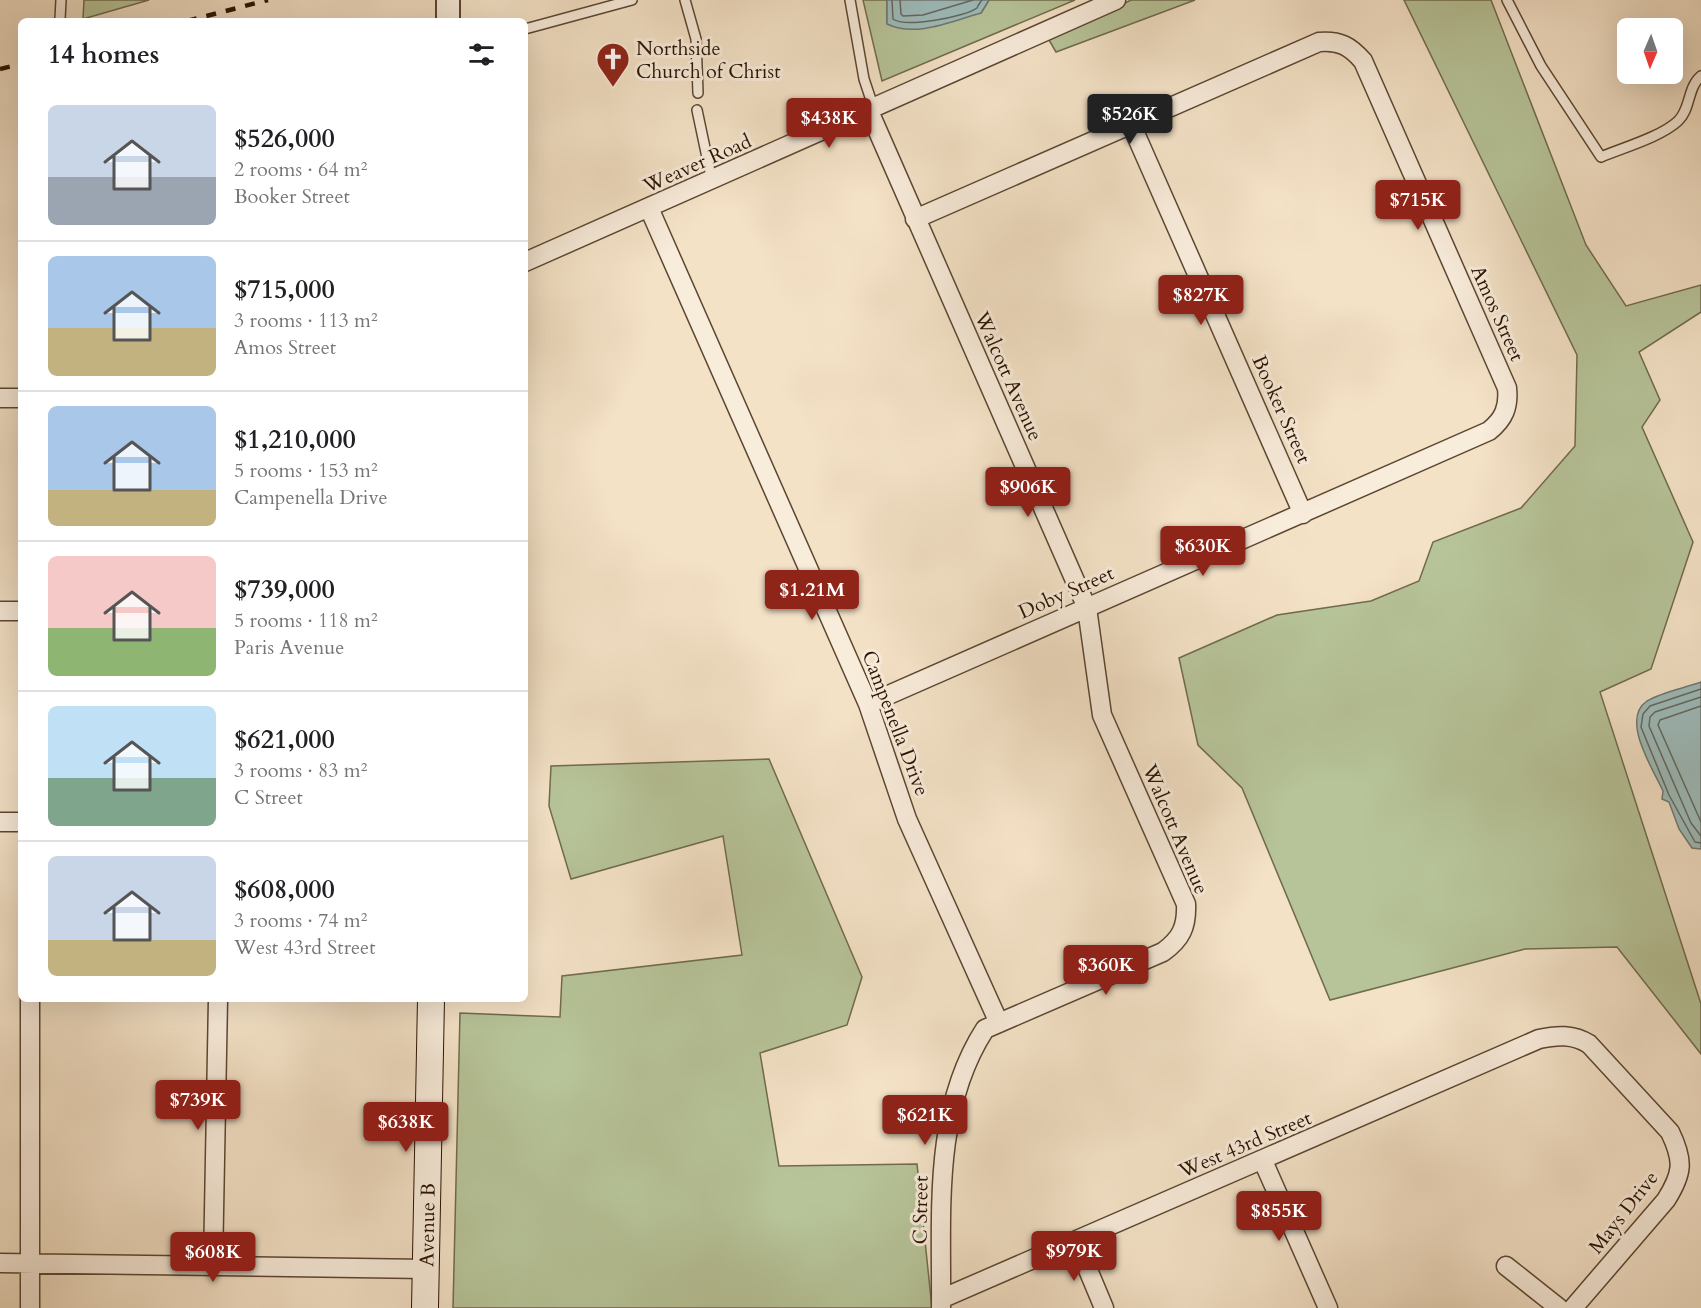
<!DOCTYPE html>
<meta charset="utf-8">
<style>
:root{--surface:#fff;--page:#f6f6f6;--text:#202124;--muted:#757577;--line:#e0e0e0;--accent:#8f2418}
body{margin:0;font-family:Cardo,serif;background:var(--page);color:var(--text);height:100vh;display:flex;flex-direction:column;font-size:22px;white-space:nowrap}
*{box-sizing:border-box;margin:0}
p{font-size:20px;color:var(--muted)}
.icon{flex:none;width:33px;height:33px;fill:none;stroke:currentColor;stroke-width:2;stroke-linecap:round;stroke-linejoin:round}
.map{position:relative;flex:1;overflow:hidden}
.side{position:absolute;left:18px;top:18px;width:510px;height:984px;display:flex;flex-direction:column;background:var(--surface);border-radius:9px;box-shadow:0 6px 24px #0002}
.side>*{flex:none}
.needle{width:39px;rotate:182deg}
.buttons{position:absolute;left:1617px;top:18px;display:grid;gap:12px}
.buttons a{display:grid;place-items:center;width:66px;height:66px;border-radius:9px;background:var(--surface);box-shadow:0 6px 24px #0002;font-size:30px}
.price{position:absolute;translate:-50% -51px;padding:0 14px;border-radius:6px;background:var(--accent);color:#fff;font-size:20px;line-height:39px;filter:drop-shadow(0 2px 3px #0008)}
.price::after{content:'';position:absolute;left:50%;top:36px;width:18px;height:14px;margin-left:-9px;background:inherit;clip-path:polygon(0 0,100% 0,50% 100%)}
.price.selected{background:#222;color:#fff}
ul{padding:0;list-style:none}
li{display:flex;align-items:center;gap:18px;height:150px;padding:0 30px}
li+li{border-top:2px solid var(--line)}
li span{display:grid;place-items:center;flex:none;width:168px;height:120px;border-radius:9px;color:#555}
li>.icon{margin-inline-start:auto}
span .icon{width:72px;height:72px;fill:#fffc;stroke-width:1}
li b{font-size:26px}
h2{display:flex;justify-content:space-between;align-items:center;height:72px;padding:0 30px;font-size:26px}
.map>svg:first-child{display:block}
.green{fill:#b7c499;stroke:#706b4d;stroke-width:1.5}
.water{fill:#9dbcbc;stroke:#6f7871;stroke-width:1.5}
.lines{fill:none;stroke-linecap:round;stroke-linejoin:round}
.shore{stroke:#64675e;stroke-width:1.5}
.service-casing{stroke:#5c4632;stroke-width:12}
.minor-casing{stroke:#5c4632;stroke-width:21}
.tertiary-casing{stroke:#5c4632;stroke-width:26}
.secondary-casing{stroke:#2a1201;stroke-width:28}
.service{stroke:#f8ecdb;stroke-width:9}
.minor{stroke:#f8ecdb;stroke-width:18}
.tertiary{stroke:#f8ecdb;stroke-width:22}
.secondary{stroke:#f8ecdb;stroke-width:26}
.rail{stroke:#2a1201;stroke-width:4.5;stroke-dasharray:10 10;stroke-linecap:butt}
.labels{text-anchor:middle;stroke-width:6;stroke-linejoin:round;paint-order:stroke}
.poi-label{font-size:20px;fill:#2a1201;stroke:#f8ecdb;text-anchor:start}
.street-label{font-size:20px;fill:#2a1201;stroke:#f8ecdb}
</style>
<div class="map">
<svg width="1701" height="1308" viewBox="0 0 1701 1308">
<rect width="100%" height="100%" fill="#f4e2c7"/>
<filter id="stains"><feTurbulence type="fractalNoise" baseFrequency=".00333" numOctaves="4"/><feColorMatrix values="0 0 0 0 .2 0 0 0 0 .09 0 0 0 0 .02 0 0 0 .5 -.17"/></filter>
<radialGradient id="worn" r=".72"><stop offset=".6" stop-color="#630" stop-opacity="0"/><stop offset="1" stop-color="#630" stop-opacity=".3"/></radialGradient>
<path class="green" d="M84,0H149L83,19Z
M863,0H887V23L981,13L989,0H1075L882,81Z
M1131,0H1195L1056,52L1049,40Z
M1404,0H1491L1586,245L1626,306L1701,285V312L1639,352L1660,400L1642,427L1693,542L1651,669L1600,692L1701,1004V1054L1617,947L1525,949L1330,1000L1242,788L1198,745L1179,658L1277,615L1371,601L1419,581L1433,542L1521,508L1575,446L1577,355Z
M769,759L862,977L847,1025L760,1053L779,1166L917,1164L932,1308H453L460,1013L560,1017L562,976L742,955L723,836L571,879L549,806L551,766Z"/>
<path class="water" d="M887,0H989L981,13C952,21 916,38 887,24Z
M1701,682V849L1692,848L1679,829L1669,802L1662,799L1663,791C1653,769 1620,719 1647,701C1662,692 1685,688 1701,682Z"/>
<g class="lines">
<path class="shore" d="M892,0L893,19C905,28 965,17 977,8C977,7 981,1 982,0
M900,0L901,14L903,16L923,15L973,0
M1701,689L1650,706L1643,714L1641,727L1669,795L1695,842L1701,843
M1701,697L1655,712L1650,717L1649,726L1691,823L1701,836
M1701,706L1660,720L1658,725L1701,822"/>
<g class="service-casing">
<path id="service" d="M685,0L696,39L698,93
M850,0L864,79L874,109
M1507,0L1541,66L1601,157C1622,148 1661,137 1678,121C1691,109 1687,88 1701,76
M60,19L61,0
M525,29L632,0
M697,110L712,181"/>
</g>
<g class="minor-casing">
<path id="minor" d="M869,111L1087,608L1102,715L1186,904C1187,927 1181,939 1163,952L985,1029C932,1111 942,1214 941,1308
M1131,124L1303,514
M649,208L868,704L907,819L999,1023
M525,262L1116,0
M0,398H21
M0,611H21
M868,704L1489,431C1504,419 1509,407 1507,388L1363,61C1350,46 1339,40 1319,42L915,219
M0,822H21
M30,999V1308
M1263,1161L1328,1308
M1076,1241L1104,1308
M0,1263L426,1269
M213,1265L218,999
M1506,1266L1559,1308
M941,1299L1539,1039C1557,1035 1573,1034 1589,1044L1670,1132C1684,1161 1683,1173 1666,1200L1573,1308"/>
</g>
<g class="tertiary-casing">
<path id="tertiary" d="M448,21V0"/>
</g>
<g class="secondary-casing">
<path id="secondary" d="M425,1308L431,999"/>
</g>
<use href="#service" class="service"/>
<use href="#minor" class="minor"/>
<use href="#tertiary" class="tertiary"/>
<use href="#secondary" class="secondary"/>
<path class="rail" d="M187,21L268,0
M0,69L21,64"/>
</g>
<defs>
<g id="church-pin" transform="scale(1.725)"><path d="M0 17L-7.5 6A9.5 9.5 0 1 1 7.5 6Z" fill="#8f2418" stroke="#f8ecdb"/><path d="M-1.2-6h2.4v3.5h3.3v2.4h-3.3V6h-2.4V-.1h-3.3v-2.4h3.3Z" fill="#fff"/></g>
</defs>
<g fill-rule="evenodd">
<use href="#church-pin" x="613" y="59"/>
</g>
<g class="labels">
<g class="poi-label">
<text x="636" y="55">Northside<tspan x="636" dy="23">Church of Christ</tspan></text>
</g>
<g class="street-label">
<text transform="translate(697 163) rotate(-24)" y="7">Weaver Road</text>
<text transform="translate(1498 313) rotate(66)" y="7">Amos Street</text>
<text transform="translate(1009 376) rotate(66)" y="7">Walcott Avenue</text>
<text transform="translate(1282 409) rotate(66)" y="7">Booker Street</text>
<text transform="translate(1066 592) rotate(-24)" y="7">Doby Street</text>
<text transform="translate(896 723) rotate(69)" y="7">Campenella Drive</text>
<text transform="translate(1176 829) rotate(67)" y="7">Walcott Avenue</text>
<text transform="translate(1245 1144) rotate(-23)" y="7">West 43rd Street</text>
<text transform="translate(920 1210) rotate(-89)" y="7">C Street</text>
<text transform="translate(1623 1212) rotate(-52)" y="7">Mays Drive</text>
<text transform="translate(427 1225) rotate(-89)" y="7">Avenue B</text>
</g>
</g>
<rect width="100%" height="100%" filter="url(#stains)"/>
<rect width="100%" height="100%" fill="url(#worn)"/>
</svg>
<div class="buttons">
<a><svg class="needle" viewBox="-14 -14 28 28"><path d="M0-13l5 13h-10z" fill="#e53935"/><path d="M0 13l5-13h-10z" fill="#757577"/></svg></a>
</div>
<b class="price selected" style="left:1130px;top:145px">$526K</b>
<b class="price" style="left:829px;top:149px">$438K</b>
<b class="price" style="left:1418px;top:231px">$715K</b>
<b class="price" style="left:1201px;top:326px">$827K</b>
<b class="price" style="left:1028px;top:518px">$906K</b>
<b class="price" style="left:1203px;top:577px">$630K</b>
<b class="price" style="left:812px;top:621px">$1.21M</b>
<b class="price" style="left:1106px;top:996px">$360K</b>
<b class="price" style="left:198px;top:1131px">$739K</b>
<b class="price" style="left:925px;top:1146px">$621K</b>
<b class="price" style="left:406px;top:1153px">$638K</b>
<b class="price" style="left:1279px;top:1242px">$855K</b>
<b class="price" style="left:1074px;top:1282px">$979K</b>
<b class="price" style="left:213px;top:1283px">$608K</b>
<section class="side">
<h2>14 homes<svg class="icon" aria-label="filters" viewBox="0 0 24 24"><path d="M4 7h16M4 17h16"/><circle cx="9" cy="7" r="2"/><circle cx="15" cy="17" r="2"/></svg></h2>
<ul>
<li><span style="background:linear-gradient(#c9d6e8 60%,#9aa5b1 0)"><svg class="icon" aria-label="home" viewBox="0 0 24 24"><path d="M3 11l9-7 9 7M6 9v11h12V9"/></svg></span><div><b>$526,000</b><p>2 rooms · 64 m²</p><p>Booker Street</p></div></li>
<li><span style="background:linear-gradient(#a9c7e8 60%,#c2b280 0)"><svg class="icon" aria-label="home" viewBox="0 0 24 24"><path d="M3 11l9-7 9 7M6 9v11h12V9"/></svg></span><div><b>$715,000</b><p>3 rooms · 113 m²</p><p>Amos Street</p></div></li>
<li><span style="background:linear-gradient(#a9c7e8 70%,#c2b280 0)"><svg class="icon" aria-label="home" viewBox="0 0 24 24"><path d="M3 11l9-7 9 7M6 9v11h12V9"/></svg></span><div><b>$1,210,000</b><p>5 rooms · 153 m²</p><p>Campenella Drive</p></div></li>
<li><span style="background:linear-gradient(#f6c9c9 60%,#8fb573 0)"><svg class="icon" aria-label="home" viewBox="0 0 24 24"><path d="M3 11l9-7 9 7M6 9v11h12V9"/></svg></span><div><b>$739,000</b><p>5 rooms · 118 m²</p><p>Paris Avenue</p></div></li>
<li><span style="background:linear-gradient(#bfe0f5 60%,#7fa58c 0)"><svg class="icon" aria-label="home" viewBox="0 0 24 24"><path d="M3 11l9-7 9 7M6 9v11h12V9"/></svg></span><div><b>$621,000</b><p>3 rooms · 83 m²</p><p>C Street</p></div></li>
<li><span style="background:linear-gradient(#c9d6e8 70%,#c2b280 0)"><svg class="icon" aria-label="home" viewBox="0 0 24 24"><path d="M3 11l9-7 9 7M6 9v11h12V9"/></svg></span><div><b>$608,000</b><p>3 rooms · 74 m²</p><p>West 43rd Street</p></div></li>
</ul>
</section>
</div>
